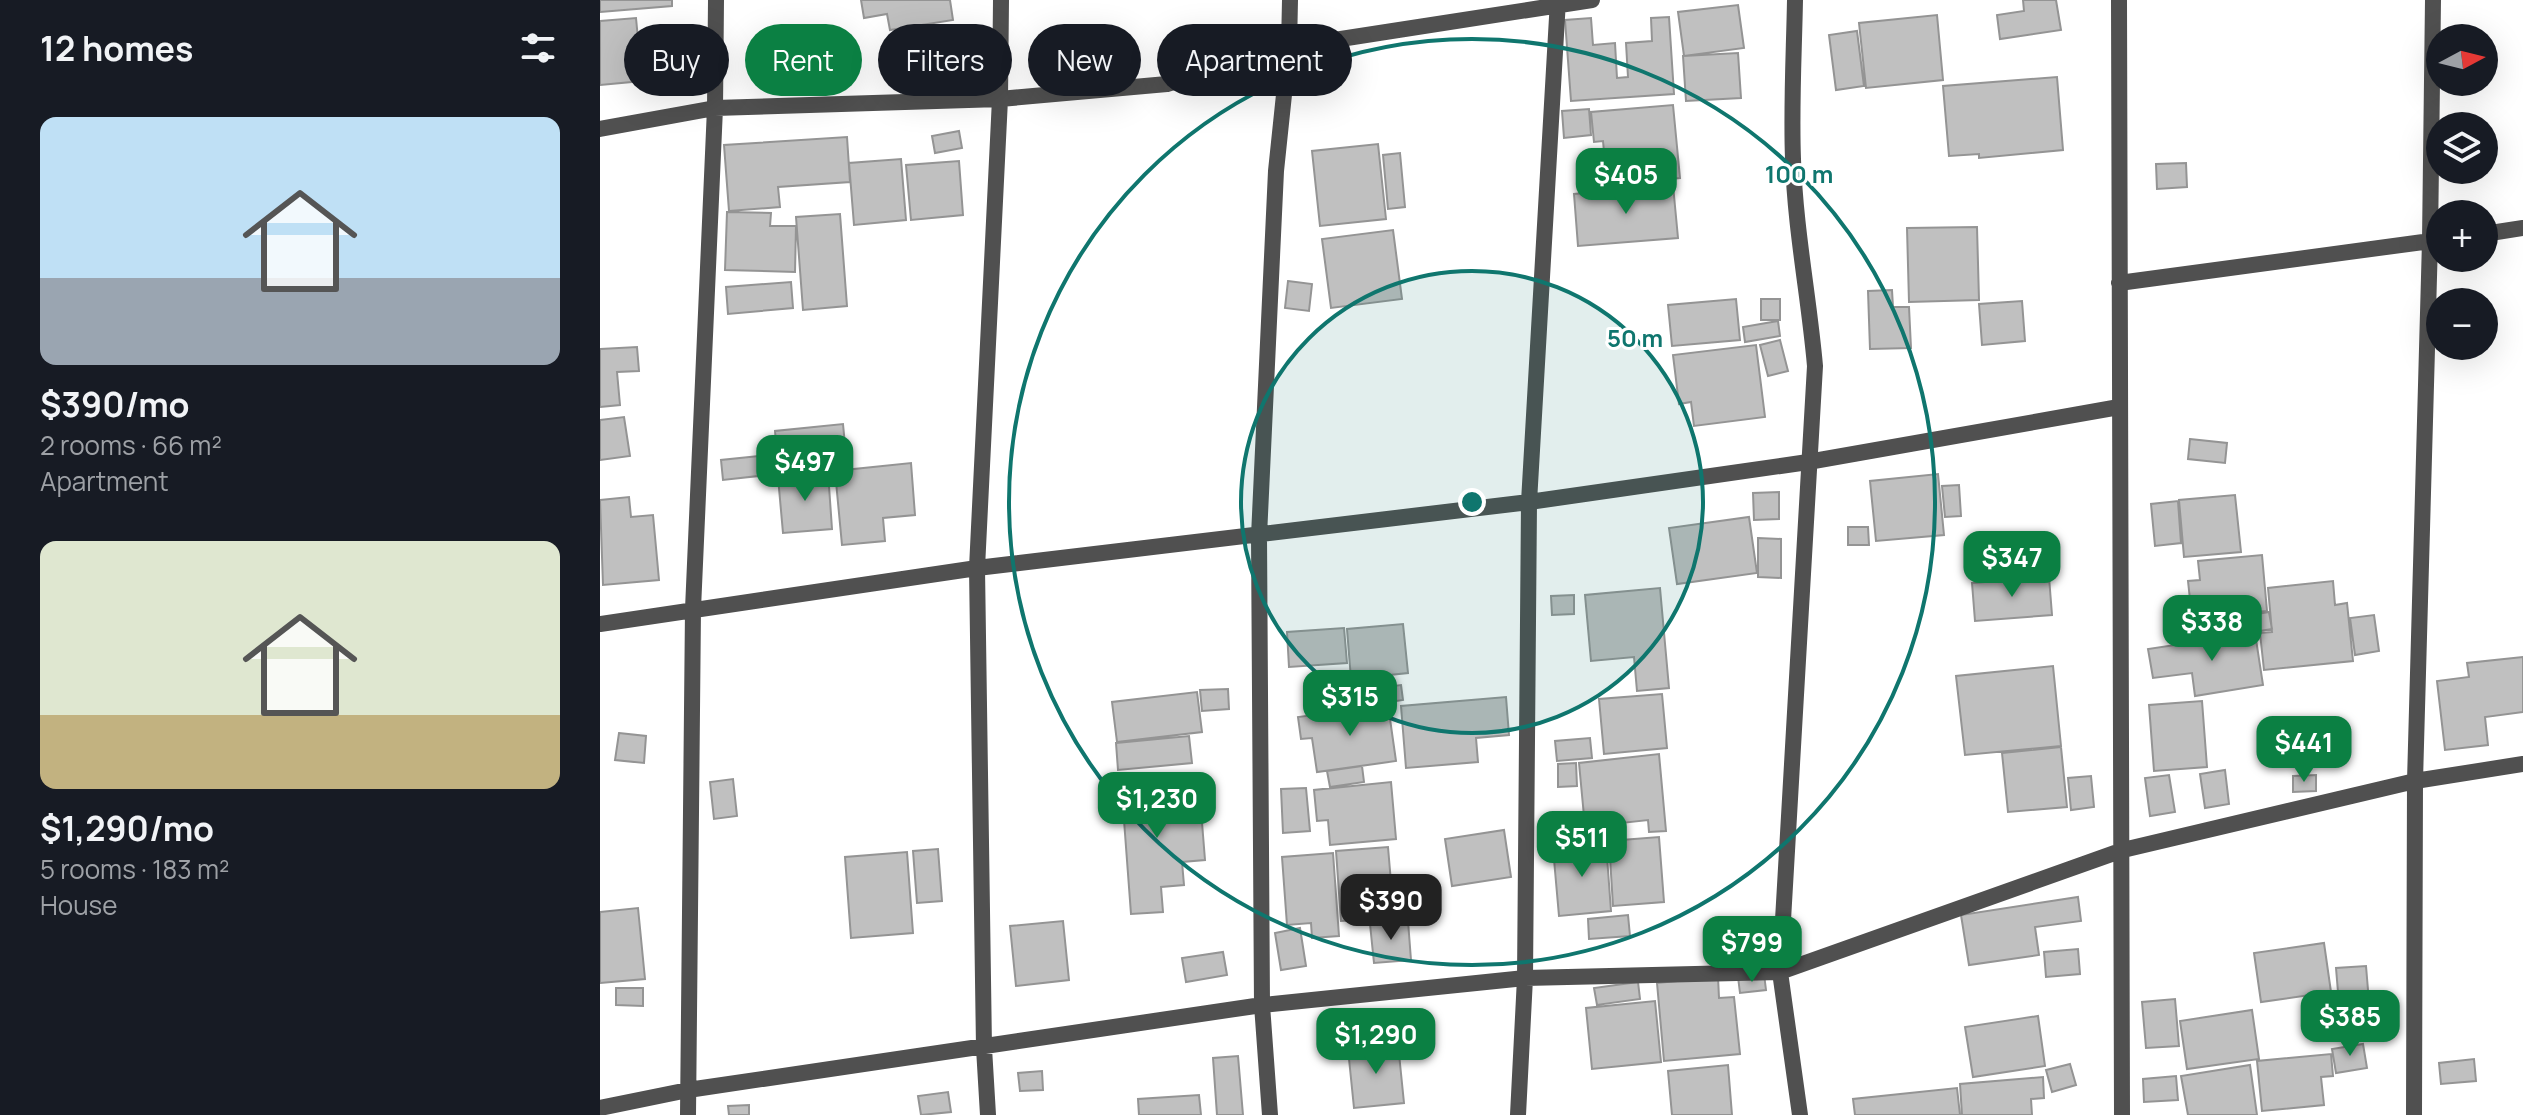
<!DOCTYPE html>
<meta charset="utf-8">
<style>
:root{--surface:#171b24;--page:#242831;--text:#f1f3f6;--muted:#9ea1a6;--accent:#0b8043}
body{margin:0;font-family:Manrope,sans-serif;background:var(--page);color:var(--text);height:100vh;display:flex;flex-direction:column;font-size:30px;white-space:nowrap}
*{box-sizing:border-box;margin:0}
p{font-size:26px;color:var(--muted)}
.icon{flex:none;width:44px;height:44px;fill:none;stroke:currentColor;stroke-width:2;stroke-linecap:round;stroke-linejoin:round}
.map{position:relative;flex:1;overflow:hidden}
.drawer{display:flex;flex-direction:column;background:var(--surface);width:600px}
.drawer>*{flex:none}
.top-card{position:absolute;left:24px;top:24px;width:760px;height:72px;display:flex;gap:16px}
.needle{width:52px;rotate:83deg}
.controls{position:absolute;left:1826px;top:24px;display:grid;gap:16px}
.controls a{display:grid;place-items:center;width:72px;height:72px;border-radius:50%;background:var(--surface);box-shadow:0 8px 32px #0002;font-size:40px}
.price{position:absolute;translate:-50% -68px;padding:0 18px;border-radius:16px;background:var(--accent);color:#fff;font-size:26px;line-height:52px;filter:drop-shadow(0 2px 4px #0008)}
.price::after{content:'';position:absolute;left:50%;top:48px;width:24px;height:18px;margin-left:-12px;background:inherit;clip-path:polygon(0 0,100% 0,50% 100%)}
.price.current{background:#222;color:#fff}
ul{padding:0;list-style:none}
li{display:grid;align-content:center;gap:16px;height:424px;padding:0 40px}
li span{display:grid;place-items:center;height:248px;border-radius:16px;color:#555}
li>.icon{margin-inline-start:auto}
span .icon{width:144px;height:144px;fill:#fffc;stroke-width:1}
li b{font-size:34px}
h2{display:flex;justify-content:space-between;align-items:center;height:96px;padding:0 40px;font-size:34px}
.pill{padding:0 28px;border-radius:36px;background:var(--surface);box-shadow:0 8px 32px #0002;font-size:28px;line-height:72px}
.pill.current{background:var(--accent);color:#fff}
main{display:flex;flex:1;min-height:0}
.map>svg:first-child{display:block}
.building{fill:#c0c0c0;stroke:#949494;stroke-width:2}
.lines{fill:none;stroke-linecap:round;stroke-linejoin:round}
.street{stroke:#505050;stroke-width:16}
.ring{fill:none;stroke:#0f766e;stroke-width:4}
.centre{fill:#0f766e;stroke:#fff;stroke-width:4}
.ring-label{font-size:24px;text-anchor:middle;font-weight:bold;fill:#0f766e;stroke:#fff;stroke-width:6;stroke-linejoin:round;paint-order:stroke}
</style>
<main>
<section class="drawer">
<h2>12 homes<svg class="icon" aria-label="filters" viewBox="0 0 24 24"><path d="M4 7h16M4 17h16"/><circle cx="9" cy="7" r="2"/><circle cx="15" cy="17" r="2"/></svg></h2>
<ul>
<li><span style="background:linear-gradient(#bfe0f5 65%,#9aa5b1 0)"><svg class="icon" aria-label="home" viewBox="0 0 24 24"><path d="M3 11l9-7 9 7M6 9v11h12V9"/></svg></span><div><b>$390/mo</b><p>2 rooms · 66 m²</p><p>Apartment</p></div></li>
<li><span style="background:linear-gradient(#dfe7d0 70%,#c2b280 0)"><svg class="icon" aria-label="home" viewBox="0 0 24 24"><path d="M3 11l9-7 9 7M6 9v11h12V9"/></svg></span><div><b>$1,290/mo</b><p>5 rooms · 183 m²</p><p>House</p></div></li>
</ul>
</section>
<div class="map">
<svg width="1923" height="1115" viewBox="0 0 1923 1115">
<rect width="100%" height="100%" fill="#fff"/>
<path class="building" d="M0,0H72V6L0,12Z
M261,0H350L353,20L290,30L287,14L264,18Z
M1423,0H1456L1461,30L1400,39L1397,15L1424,11Z
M1138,5L1144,48L1084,56L1078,12Z
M1337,15L1343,80L1266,88L1259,23Z
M1069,17L1074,94L971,101L965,20L991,18L993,45L1015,43L1017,78L1028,77L1026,43L1052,41L1051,18Z
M36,18L42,81L0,85V21Z
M1257,31L1264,86L1236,90L1229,35Z
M1138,53L1141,98L1086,101L1083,56Z
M1457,77L1463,150L1379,158V154L1349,156L1343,86Z
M1073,105L1080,178L1007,184L1003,141L994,142L991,112Z
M989,109L991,135L964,138L962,111Z
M359,131L362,148L335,153L332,136Z
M247,137L250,182L178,187L180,207L129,211L124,145Z
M778,144L786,219L720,226L712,151Z
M800,153L805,207L788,209L783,155Z
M301,159L306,220L254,225L249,163Z
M359,161L363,215L311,220L306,165Z
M1586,163L1587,187L1557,189L1556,164Z
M1073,185L1078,238L978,246L974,194Z
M127,212L171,213L170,226H196L195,272L125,270Z
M240,214L247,306L203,310L196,217Z
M1377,227L1379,300L1309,302L1307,228Z
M793,230L802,299L731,308L722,239Z
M688,281L712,284L709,311L685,308Z
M191,282L193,308L128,314L126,287Z
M1292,290L1293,307H1309L1311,348L1270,349L1268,291Z
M1136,299L1140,340L1072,346L1068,305Z
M1161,299H1180V320H1161Z
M1422,301L1425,341L1382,345L1379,304Z
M1178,321L1180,336L1145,342L1143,327Z
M1180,340L1188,371L1168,376L1160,345Z
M1156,345L1165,417L1094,426L1091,402L1079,404L1073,355Z
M37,347L39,371L17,372L20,405L0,407V349Z
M24,417L30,456L0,460V420Z
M243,424L247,466L123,480L121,460L177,454L175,431Z
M1590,439L1627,443L1625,463L1588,459Z
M311,463L315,515L283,518L285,541L242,545L235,471Z
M228,472L232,529L183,533L178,477Z
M1338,474L1344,535L1276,541L1270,481Z
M1359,485L1361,516L1345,517L1342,486Z
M1179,492V519L1154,520L1153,493Z
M1635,495L1641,552L1584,557L1579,500Z
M29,497L31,517L53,515L59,580L3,585L0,500Z
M1578,501L1581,543L1555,546L1551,504Z
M1149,517L1157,573L1077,584L1069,528Z
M1248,527H1268L1269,545H1248Z
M1442,534L1446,574L1376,581L1372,540Z
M1158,538L1181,539V578L1158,577Z
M1662,555L1667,611L1592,618L1588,581L1600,580L1598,561Z
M1449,577L1452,615L1375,621L1372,583Z
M1733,581L1735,605L1747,603L1753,661L1664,670L1660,633L1672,632L1668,588Z
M1060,588L1069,688L1037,691L1034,657L991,661L985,595Z
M974,595V614L952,615L951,596Z
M1669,612L1672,629L1636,635L1633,618Z
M1774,615L1779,651L1755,655L1750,618Z
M803,624L808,673L751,679L747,629Z
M744,628L747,663L689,667L687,632Z
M1655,633L1663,685L1595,696L1592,673L1553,678L1548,649Z
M1923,657V712L1885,717L1888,745L1845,750L1837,681L1869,677L1867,663Z
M1453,666L1461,746L1365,755L1356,676Z
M801,685L803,700L763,706L761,690Z
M628,689L629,709L602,711L600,690Z
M597,692L602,732L517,742L512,702Z
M1062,694L1067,748L1004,754L999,699Z
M906,697L909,735L876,738L878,762L806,768L801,706Z
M1602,701L1607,767L1554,771L1549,705Z
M788,705L796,761L717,772L712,738L701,739L698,717Z
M19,733L46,736L44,763L15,760Z
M589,736L592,763L518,770L516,743Z
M990,738L992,758L957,761L955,741Z
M1461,747L1467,807L1408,812L1402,753Z
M1059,754L1066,831L1049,832L1048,820L985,827L979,763Z
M976,763L977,786L958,787V764Z
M762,766L764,782L730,787L727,771Z
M1625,770L1629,804L1605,808L1600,774Z
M574,775L577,812L601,810L605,860L582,862L584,885L561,887L563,912L531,914L521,780Z
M1569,775L1575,812L1550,816L1545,778Z
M1716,775V791L1693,792V776Z
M1491,776L1494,807L1471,810L1468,778Z
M133,779L137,816L114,819L110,782Z
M791,782L796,839L730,845L728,820L717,821L714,790Z
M706,788L710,831L683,833L681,789Z
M904,830L911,877L852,886L845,839Z
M1059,837L1064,902L1013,906L1009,841Z
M1006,843L1011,911L959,916L953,848Z
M788,847L794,918L741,921L736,851Z
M338,849L342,901L317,903L313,851Z
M307,852L313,933L251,938L245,857Z
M733,853L739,936L712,938L711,923L687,925L682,857Z
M1478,897L1481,921L1435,927L1439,955L1369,965L1361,915Z
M38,908L45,979L0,983V912Z
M1028,915L1030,936L989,939L988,919Z
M463,921L469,980L416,986L410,926Z
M808,921L811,960L774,963L770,924Z
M700,928L706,966L681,970L675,933Z
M1724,943L1731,992L1661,1002L1654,953Z
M1478,949L1480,974L1446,977L1444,952Z
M623,952L627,975L586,982L582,958Z
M1766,966L1770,1014L1740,1016L1736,968Z
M1164,974L1166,990L1140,993L1138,977Z
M1118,977L1119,998L1134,997L1140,1054L1064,1061L1057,983Z
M1038,982L1040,999L997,1005L994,988Z
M16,988H43V1006L16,1005Z
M1575,999L1579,1046L1546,1048L1542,1002Z
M1055,1001L1061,1062L992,1069L986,1008Z
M1652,1010L1659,1059L1587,1069L1580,1021Z
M799,1016L801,1033L767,1037L765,1019Z
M1438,1016L1445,1066L1373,1077L1365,1027Z
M798,1044L804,1103L754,1108L748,1049Z
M1763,1044L1767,1068L1736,1073L1732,1049Z
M1731,1054L1733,1076L1721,1077L1724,1105L1662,1111L1657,1061Z
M638,1056L643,1115H617L613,1058Z
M1874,1059L1876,1081L1841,1084L1839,1063Z
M1470,1064L1476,1085L1452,1092L1446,1070Z
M1128,1065L1132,1115H1072L1068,1071Z
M1650,1065L1657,1115H1588L1581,1076Z
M442,1071L443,1090L420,1091L418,1073Z
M1576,1076L1578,1100L1544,1102L1543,1079Z
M1443,1077L1444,1098L1431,1099L1432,1115H1362L1360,1084Z
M1357,1088L1360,1115H1255L1253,1099Z
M348,1092L351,1112L321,1115L318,1096Z
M599,1095L601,1115H539L538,1099Z
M149,1105V1115H129L128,1106Z"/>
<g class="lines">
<path class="street" d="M1195,0C1194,53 1191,106 1193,159C1195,229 1209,297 1215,366L1180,972L1200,1115
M1519,0L1522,1115
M0,129L115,108L400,99L567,84L689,47L992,0
M1884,234L1923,228
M1519,283L1838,240
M0,624L377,568L929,502L1208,462L1519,407
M0,1108L88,1090L662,1005L925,978L1180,972L1523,850L1815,781L1923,764
M88,1115L93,609L115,108L116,0
M388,1115L384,1048L377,568L400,99L401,0
M670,1115L662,1005L659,536L676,171L689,47L690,0
M918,1115L925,978L929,502L958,0
M1814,1115L1815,781L1830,241L1833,0"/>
</g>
<circle cx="872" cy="502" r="231" fill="#0f766e" fill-opacity=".12"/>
<g class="ring">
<circle cx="872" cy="502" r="231"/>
<circle cx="872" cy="502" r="463"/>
</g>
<circle cx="872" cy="502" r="12" class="centre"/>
<g class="ring-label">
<text x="1199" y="183">100 m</text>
<text x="1035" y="347">50 m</text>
</g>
</svg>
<div class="controls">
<a><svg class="needle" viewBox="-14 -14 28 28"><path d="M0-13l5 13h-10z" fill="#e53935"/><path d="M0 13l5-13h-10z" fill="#9ea1a6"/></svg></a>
<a><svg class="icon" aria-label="layers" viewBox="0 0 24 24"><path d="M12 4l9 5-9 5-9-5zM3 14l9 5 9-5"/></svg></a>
<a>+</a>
<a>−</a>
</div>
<b class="price" style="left:1026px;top:216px">$405</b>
<b class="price" style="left:205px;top:503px">$497</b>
<b class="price" style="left:1412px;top:599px">$347</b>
<b class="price" style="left:1612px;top:663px">$338</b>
<b class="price" style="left:750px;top:738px">$315</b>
<b class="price" style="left:1704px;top:784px">$441</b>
<b class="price" style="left:557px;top:840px">$1,230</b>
<b class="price" style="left:982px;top:879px">$511</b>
<b class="price current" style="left:791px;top:942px">$390</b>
<b class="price" style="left:1152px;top:984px">$799</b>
<b class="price" style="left:1750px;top:1058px">$385</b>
<b class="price" style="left:776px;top:1076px">$1,290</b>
<div class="top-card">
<a class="pill">Buy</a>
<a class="pill current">Rent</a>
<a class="pill">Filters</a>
<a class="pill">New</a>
<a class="pill">Apartment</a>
</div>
</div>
</main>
